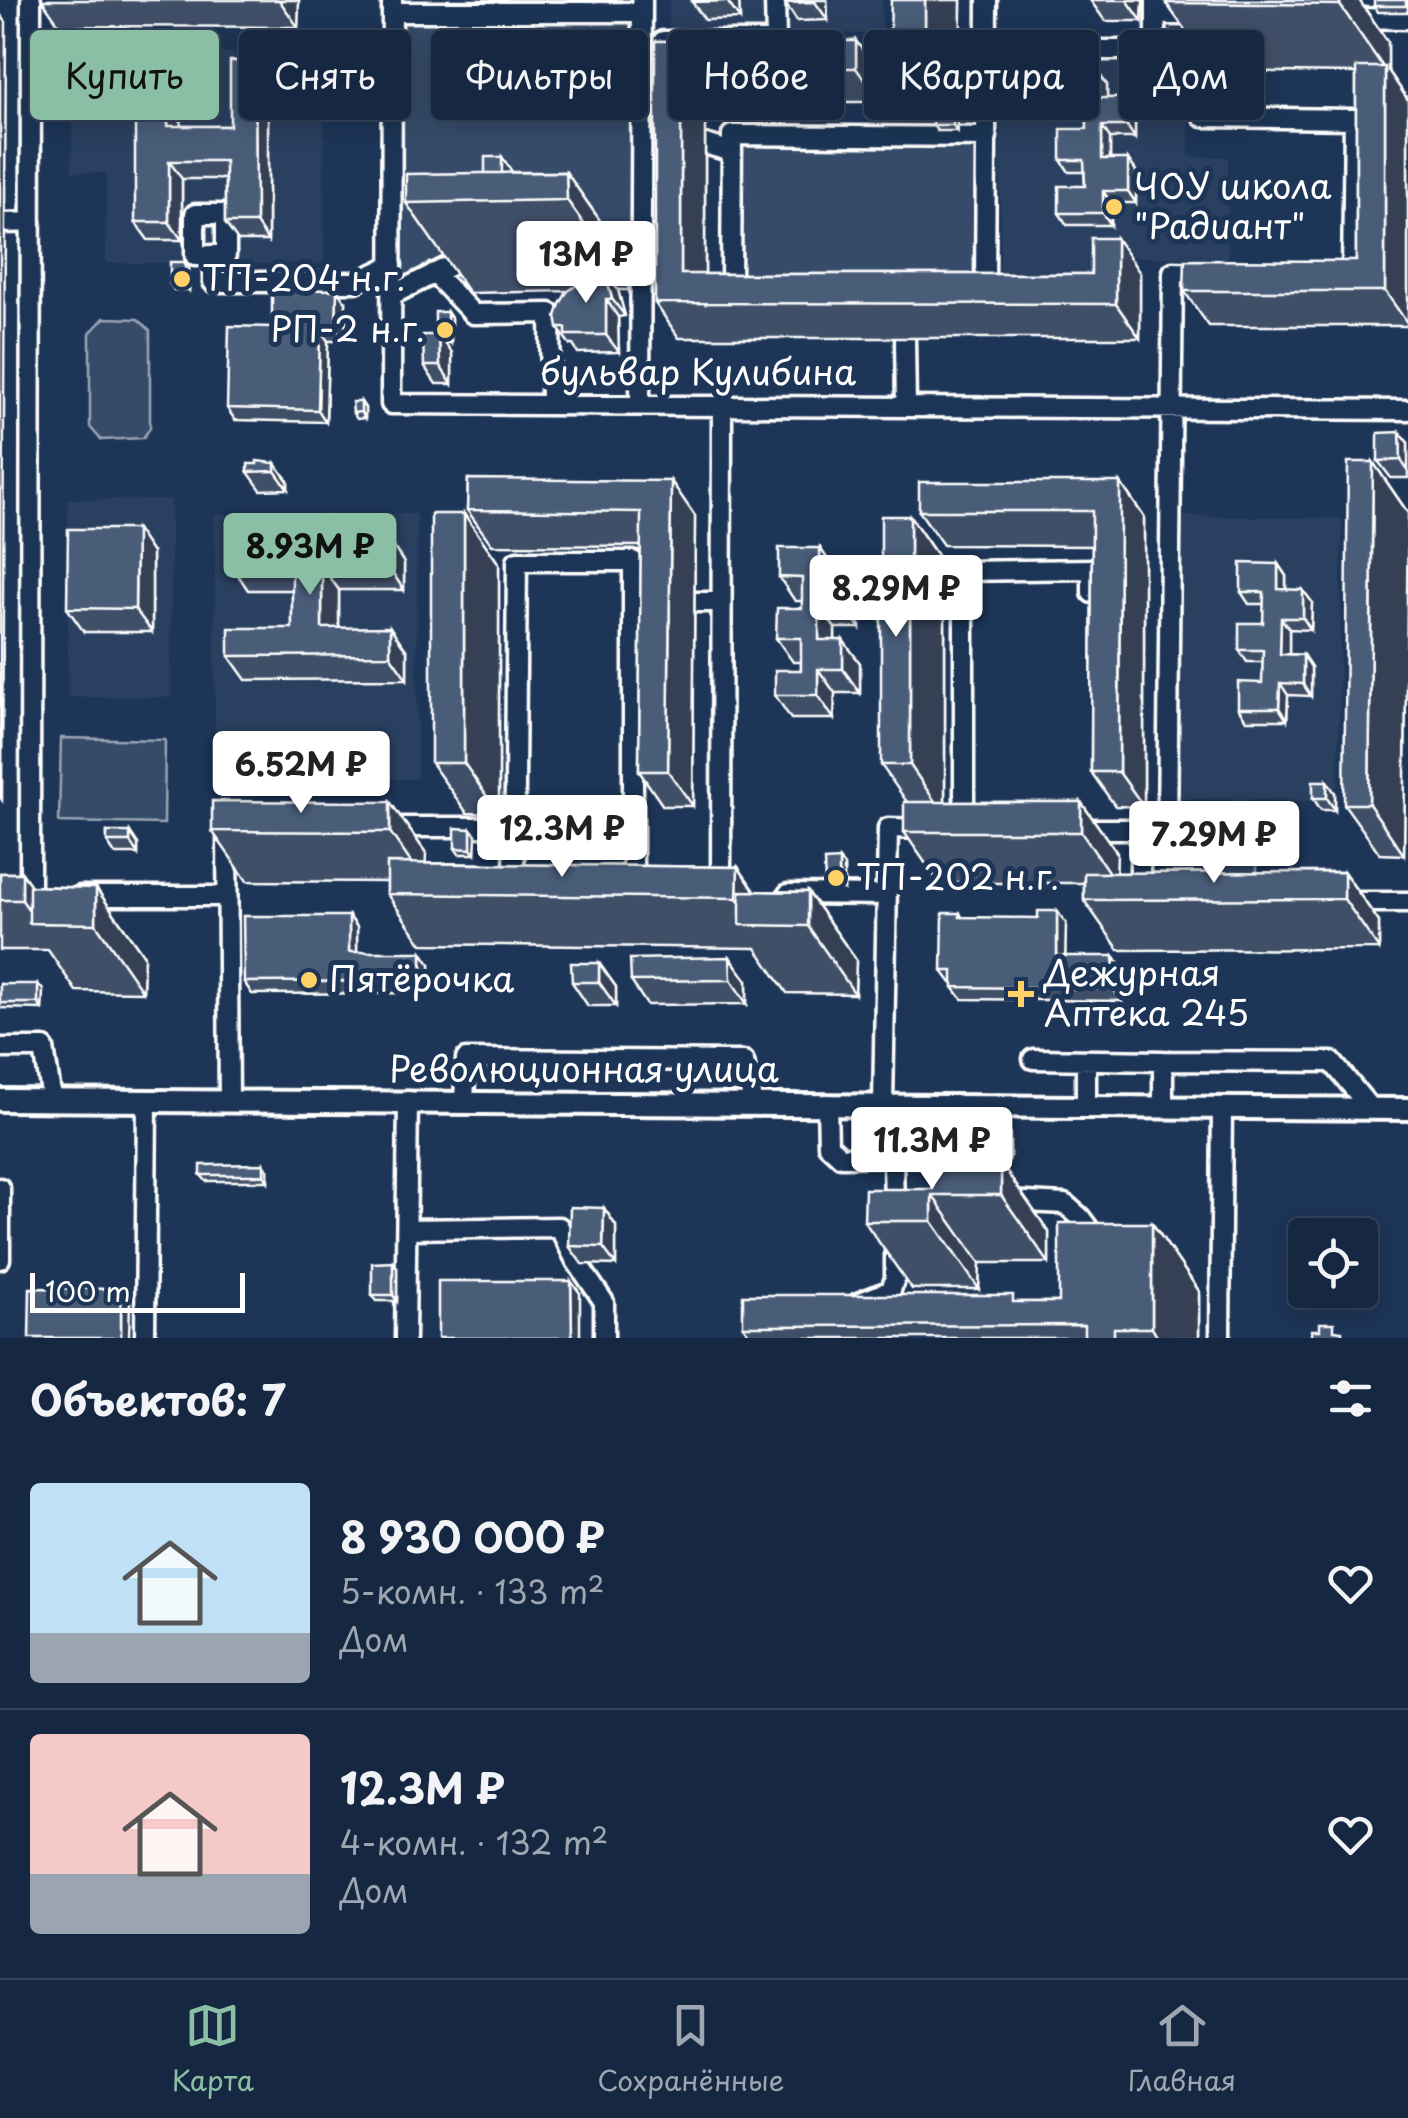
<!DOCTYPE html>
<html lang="ru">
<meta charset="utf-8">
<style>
:root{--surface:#162841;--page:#23344c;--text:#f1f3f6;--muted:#9ea6b1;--line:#35445a;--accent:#8abfa5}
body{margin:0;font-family:"Playpen Sans",sans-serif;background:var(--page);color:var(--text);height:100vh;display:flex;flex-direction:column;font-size:38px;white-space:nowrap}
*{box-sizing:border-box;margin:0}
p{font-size:32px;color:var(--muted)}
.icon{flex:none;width:55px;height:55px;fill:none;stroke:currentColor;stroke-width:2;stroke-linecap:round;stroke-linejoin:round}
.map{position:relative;height:1338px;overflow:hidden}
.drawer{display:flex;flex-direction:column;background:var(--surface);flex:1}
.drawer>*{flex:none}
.hud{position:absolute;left:30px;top:30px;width:1350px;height:90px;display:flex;gap:20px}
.tools{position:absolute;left:1288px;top:1218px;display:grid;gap:20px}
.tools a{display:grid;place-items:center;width:90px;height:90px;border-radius:10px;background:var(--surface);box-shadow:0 5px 25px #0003,0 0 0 2px var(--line);font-size:50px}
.scale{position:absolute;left:30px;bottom:25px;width:215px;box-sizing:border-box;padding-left:10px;border:5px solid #fff;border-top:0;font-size:28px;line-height:35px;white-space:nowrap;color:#fff;-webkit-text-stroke:8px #1d3557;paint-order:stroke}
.price{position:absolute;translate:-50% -85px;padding:0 22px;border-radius:10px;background:#fff;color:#222;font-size:32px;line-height:65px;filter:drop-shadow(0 2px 5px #0008)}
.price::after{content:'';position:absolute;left:50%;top:60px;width:30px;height:22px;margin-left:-15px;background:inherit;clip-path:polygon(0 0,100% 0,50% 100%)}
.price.current{background:var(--accent);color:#111}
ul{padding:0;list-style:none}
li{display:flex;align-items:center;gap:30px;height:250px;padding:0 30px}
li+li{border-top:2px solid var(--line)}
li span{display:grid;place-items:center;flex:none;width:280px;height:200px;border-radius:10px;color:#555}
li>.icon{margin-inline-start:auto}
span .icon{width:120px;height:120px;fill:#fffc;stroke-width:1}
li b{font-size:42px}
h2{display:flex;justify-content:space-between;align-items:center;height:120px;padding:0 30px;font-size:42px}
.pill{padding:0 35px;border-radius:10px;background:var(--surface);box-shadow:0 5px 25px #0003,0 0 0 2px var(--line);font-size:35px;line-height:90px}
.pill.current{background:var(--accent);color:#111}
.menu{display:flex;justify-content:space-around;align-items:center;height:140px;border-top:2px solid var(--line);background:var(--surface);font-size:28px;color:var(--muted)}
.menu a{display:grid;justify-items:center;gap:5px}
.menu .current{color:var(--accent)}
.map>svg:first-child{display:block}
.built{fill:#2a4161}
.green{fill:#364b69;stroke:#9aa5b4;stroke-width:2.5}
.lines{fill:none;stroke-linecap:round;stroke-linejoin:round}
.minor-casing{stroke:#fff;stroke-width:25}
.major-casing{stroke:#fff;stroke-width:28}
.minor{stroke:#1d3557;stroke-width:18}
.major{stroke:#1d3557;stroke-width:20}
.wall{fill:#405068;stroke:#fff;stroke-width:2.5}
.shaded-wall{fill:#344155;stroke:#fff;stroke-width:2.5}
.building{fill:#4a5d79;stroke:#fff;stroke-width:2.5}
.poi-dot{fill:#ffd166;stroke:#1d3557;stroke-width:4}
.labels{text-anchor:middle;stroke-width:10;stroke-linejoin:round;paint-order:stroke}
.poi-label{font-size:35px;fill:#fff;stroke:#1d3557;text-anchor:start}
.street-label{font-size:35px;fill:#fff;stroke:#1d3557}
</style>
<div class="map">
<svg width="1408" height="1338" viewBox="0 0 1408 1338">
<rect width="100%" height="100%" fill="#1d3557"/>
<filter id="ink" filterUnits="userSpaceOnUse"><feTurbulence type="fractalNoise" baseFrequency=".01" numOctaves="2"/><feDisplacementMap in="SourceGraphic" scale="20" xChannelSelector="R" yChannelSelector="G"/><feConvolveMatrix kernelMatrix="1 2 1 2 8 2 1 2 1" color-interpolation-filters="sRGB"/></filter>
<g filter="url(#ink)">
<path class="built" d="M669,0H882V34L669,31Z
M72,53H324V264L106,263V173L72,172Z
M1001,58L1189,59V157H1228V258L1106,257L1105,274H1000Z
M68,499L171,500V697H68Z
M215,514H417V779H215Z
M1183,516L1342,518L1338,787H1314V801L1179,799Z"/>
<path class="green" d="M394,14L640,15L639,247L473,252L393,293Z
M736,138L983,140L982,284L735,282Z
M104,318L138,319L150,330V428L143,438L101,440L90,427V333Z
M61,738L165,740L164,824L59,822Z
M1217,849H1257V876H1216Z"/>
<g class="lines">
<g class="minor-casing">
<path id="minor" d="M392,0L391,404L1408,410
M392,12H642
M1156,15H1195
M1351,18L1408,19
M1204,35L1203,117L1354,119L1352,275H1342
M663,41H776L775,0
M987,50H1156V0
M705,144L732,152
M5,223L31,222
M213,255H226V214H195V256L213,255V282H356L392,265
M434,273L473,314L550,313L551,405
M740,286H731L732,135L987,137
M985,288L987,0
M392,295L471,255
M905,338L906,407
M640,405L642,0
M694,602H721
M964,823V571L1092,569V593
M387,827H515
M1078,829H1167L1173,272L1206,273
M227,832L229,1101
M721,888L722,406
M514,889L517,561H633V886
M788,894L887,895
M1140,894V829
M30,896L31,0
M80,896H227
M1343,902H1408
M0,1048H44L52,1100
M1033,1059L1163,1061
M1086,1060V1106
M464,1101L466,1059L744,1061L753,1104
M827,1104L828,1145L841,1157L999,1155L998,1105
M883,1105L888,828L927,829
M1163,1107V1061L1332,1062L1370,1108
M893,1156L894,1211
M0,1188V1259
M1007,1201L1065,1204L1080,1217L1098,1241
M407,1229L559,1227L576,1261L604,1302V1338
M858,1303L891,1290L895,1278V1242
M145,1338L147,1101
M405,1338L408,1101
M1220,1338L1222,1107"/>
</g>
<g class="major-casing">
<path id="major" d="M0,1100L1408,1109"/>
</g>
<use href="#minor" class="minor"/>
<use href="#major" class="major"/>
</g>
<path class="wall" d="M42,0H299L298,27L60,26Z
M449,0H621V2L450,1Z
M739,0L740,19L705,20L692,2Z
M784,0H827L828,20L797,21L785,3Z
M961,0L960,88H926L890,37Z
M1090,0H1143L1142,21H1105Z
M1166,0H1359L1388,42V70L1408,100V326H1209L1184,291L1356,261V73L1214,71L1166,3Z
M1408,0V12H1378L1374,6Z
M1185,32L1189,38V53H1170L1165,47Z
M655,41H856L881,76L880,102H705V274H1091L1140,273V338H679L655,303Z
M180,78L181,126H230L268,79V241H238L225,223V179H182V240H148L135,222Z
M1107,85V98H1126L1135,110V138H1110V159L1136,171V203H1111V225H1067L1059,213L1085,186L1084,172H1069L1061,160L1087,129V109H1073L1065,97Z
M957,116V131H937L933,125Z
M502,157L512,172H566L629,262L630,290H618L625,316L618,317L619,352L578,353L573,345H570L558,328L568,291L469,293L406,203L485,173Z
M185,262L189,268V290H174L170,284Z
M346,302L345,341H328L326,422L235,420L227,408L272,327Z
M447,312L451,318V343H445L452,353V384H436L424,366L435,335Z
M361,402L365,408V418L357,419L353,413Z
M1408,443V478H1391L1378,461Z
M1373,462L1408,513L1404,855L1380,854L1344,804Z
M275,463L288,481V489L261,490L248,472Z
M468,479L695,516L693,806H663L639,771L641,546L492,545L467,510Z
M1120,482L1144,517V807L1115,806L1091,772L1092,546L943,545L919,511Z
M464,514L499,564V814L467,813L431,763Z
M910,516L945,567V802H1081L1117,853L1116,873L1344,872L1379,922V949L1119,950L1084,900V883H939L904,832L907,802L881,765Z
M388,539L404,563V590H339V627L407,651V679L246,680L229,656L292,628V590H248L232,566Z
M820,548L836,572V577H843L859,601L860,628H835V640L860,663V693H835L834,719H791L775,695L801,670V662H793L776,638L802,608V601H795L779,577Z
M152,553V632H84L67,608Z
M1278,564L1286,576V589L1312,602L1311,630L1289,629V654L1303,655L1311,667V696L1288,695L1287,720H1246L1238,708L1262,683L1263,662H1247L1239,650L1263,623L1264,604H1249L1241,592Z
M1335,793V810H1321L1313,798Z
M390,802L426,853L425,863L738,867L755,891L808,892L856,960L855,994L787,993L756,948L422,944L387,894V882L247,881L212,831Z
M107,832L138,844V854H115L107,842Z
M476,835L475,854H459L455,848Z
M839,860L844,866V889H829L825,884Z
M0,873H22L31,886L96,888L144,956L143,992L76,991L48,950H0Z
M960,913L962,917L1066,923L1065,956L1122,968V1001L962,999L953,987V983H951L942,971Z
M349,916L357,927V952L430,964V993L252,994L244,982Z
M730,957L747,981V1004L647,1005L631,981Z
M599,963L616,987V1006H588L572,982Z
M0,984L43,990L42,1009L0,1008Z
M1001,1164L1049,1232V1263H980L979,1289H912L864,1221L933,1189Z
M268,1170V1181H206L201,1175Z
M604,1208L616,1226V1265L582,1264L569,1246Z
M1152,1223L1199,1291V1338H752L743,1326L1018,1302H1059Z
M397,1268V1301H377L372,1295Z"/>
<path class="shaded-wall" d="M279,0H299L298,27Z
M727,0H739L740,19L727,1Z
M815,0H827L828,20L815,2Z
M925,0H961L960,88L925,38Z
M1127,0H1143L1142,21Z
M1340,0H1359L1388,42V70L1408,100V324L1385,291V70L1340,5Z
M0,14L6,22L2,800L0,797Z
M1185,32L1189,38V53L1185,47Z
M856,41L881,76L880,102L856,68Z
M168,60L180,78L181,144L168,126Z
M255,61L268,79V241L256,223Z
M681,68L705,102V303L681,274Z
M1099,73L1107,85V110L1099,98Z
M1126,98L1135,110V138L1127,126Z
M953,110L957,116V131L953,125Z
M1102,126L1110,138V171L1102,159Z
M502,157L518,181L501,182Z
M1128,159L1136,171V203L1128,191Z
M169,161L182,179V240L169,222Z
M566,172L629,262L630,290L567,200Z
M1103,191L1111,203V225L1103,213Z
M1116,238L1140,273V338L1116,304Z
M185,262L189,268V290L185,284Z
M605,272L618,290L625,316L612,299Z
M337,290L346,302L345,341L336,329Z
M606,299L618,317L619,352L606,335Z
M447,312L451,318V343L447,337Z
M320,329L328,341L326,422L318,410Z
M439,335L452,353V384L440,366Z
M361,402L365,408V418L361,412Z
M1400,432L1408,443V471L1401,460Z
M1373,462L1408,513L1404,855L1369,804Z
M275,463L288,481V489L275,471Z
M671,481L695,516L693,806L668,771Z
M1120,482L1144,517V807L1119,772Z
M464,514L499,564V814L464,763Z
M910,516L945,567V816L910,765Z
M136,529L152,553V632L135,609Z
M388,539L404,563V590L388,566Z
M820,548L836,572V601L820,577Z
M1278,564L1286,576V601L1278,589Z
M322,567L339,590V651L322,628Z
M843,577L859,601L860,628L843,605Z
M1303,590L1312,602L1311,630L1303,618Z
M819,605L835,628V663L819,640Z
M1281,618L1289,629V666L1280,654Z
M390,627L407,651V679L390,655Z
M843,640L860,663V693L843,669Z
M1303,655L1311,667V696L1303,684Z
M818,669L835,693L834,719L818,695Z
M1280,683L1288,695L1287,720L1279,708Z
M1327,781L1335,793V810L1327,798Z
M390,802L426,853L425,883L390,832Z
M1081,802L1117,853L1116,883L1081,832Z
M471,829L476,835L475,854L471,849Z
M130,832L138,844V854L130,842Z
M839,860L844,866V889L839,883Z
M738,867L773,917L757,926L737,898Z
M1344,872L1379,922V949L1344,899Z
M22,873L57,923H38L22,900Z
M96,888L144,956L143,992L96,924Z
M808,892L856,960L855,994L808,926Z
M1057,911L1066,923L1065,968L1057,956Z
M349,916L357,927V964L349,952Z
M422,952L430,964V993L422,981Z
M1114,956L1122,968V1001L1113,989Z
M730,957L747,981V1004L731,980Z
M599,963L616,987V1006L599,982Z
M38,984L43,990L42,1009L38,1003Z
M264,1164L268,1170V1181L264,1175Z
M1001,1164L1049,1232V1263L1001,1195Z
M932,1195L980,1263L979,1289L932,1221Z
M604,1208L616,1226V1265L603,1247Z
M1152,1223L1199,1291V1338H1158L1152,1328Z
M393,1262L397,1268V1301L393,1295Z
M571,1281L580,1293V1338H572Z
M121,1289L130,1301L129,1338H121Z"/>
<path class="building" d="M692,0H727V1L692,2Z
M784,0H815V2L785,3Z
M891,0H925V38L890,37Z
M1166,0H1340V5L1166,3Z
M1374,0H1406V6H1374Z
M1165,32H1185V47H1165Z
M655,41H856V68H681V274H1091V238H1116V304L655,303Z
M135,60H168V126H230V61H255L256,223H225V161H169V222H135Z
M1356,67H1385V291H1184L1185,260L1356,261Z
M1064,73H1099V98H1126L1127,126H1102V159H1128V191H1103V213H1059V186H1085L1084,160H1061V129H1087V97H1065Z
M933,110H953V125H933Z
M485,157H502V173H485Z
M566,172L567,200L406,203V174Z
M170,262H185V284H170Z
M605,272L612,299H606V335H566V328H558L556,316L560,304L567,292L578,284V273Z
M272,289L337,290L336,329H320L318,410L227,408L229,326L272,327Z
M435,312H447V337L435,335Z
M423,335H439L440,366H424Z
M352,402H361V412L353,413Z
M1400,432L1401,460L1378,461V433Z
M257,461L275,463V471L248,472V464H257Z
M1348,462H1373L1369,804H1344Z
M468,479L671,481L668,771H639L641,512L467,510Z
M919,482H1120L1119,772H1091L1092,511H919Z
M431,514H464V763H431Z
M881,516H910V765H881Z
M68,529H136L135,609L67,608Z
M388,539V566L322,567V628L390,627V655L229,656V628H292V566H232V540Z
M779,548H820V577H843V605H819V640H843V669H818V695H775V670H801V638H776L777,608H802V578L779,577Z
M1241,563L1278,564V589L1303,590V618H1281L1280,654L1303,655V684L1280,683L1279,708H1238V682L1262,683L1263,650H1239V623H1263L1264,592H1241Z
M1313,781H1327V798H1313Z
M212,801L390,802V832L212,831Z
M904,802H1081V832H904Z
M455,828L471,829V849L455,848Z
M107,832H130V842H107Z
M839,860V883L825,884L824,861Z
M387,863L738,867L737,898L387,894Z
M1344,872V899L1084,900V873Z
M0,873H22V900H0Z
M29,886L96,888V924L29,923Z
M740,891L808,892V926L740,925Z
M1038,911H1057V956H1114L1113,989L953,987V971H942L943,913H960V917L1038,918Z
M243,916H349V952H422V981L244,982Z
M730,957L731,980L631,981L630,959Z
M571,963H599V982H572Z
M0,984H38V1003H0Z
M933,1163L1001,1164V1195H932V1221H864L865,1189H933Z
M264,1164V1175H201V1165Z
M570,1207L604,1208L603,1247L569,1246Z
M1059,1223H1152V1328H1114V1338H1084V1325L743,1326V1295H1013V1302H1059Z
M393,1262V1295H372V1263Z
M438,1281H571L572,1338H438Z
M30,1288L121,1289V1338H29Z
M1320,1323H1334V1330L1342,1331V1338H1312V1330H1320Z"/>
</g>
<g class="poi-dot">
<circle cx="1114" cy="207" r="10"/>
<circle cx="182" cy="279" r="10"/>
<circle cx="445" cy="330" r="10"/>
<circle cx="836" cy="878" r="10"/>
<circle cx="309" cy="980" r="10"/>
<path d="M1016 979h10v10h10v10h-10v10h-10v-10h-10v-10h10z"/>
</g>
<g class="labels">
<g class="poi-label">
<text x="1134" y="199">ЧОУ школа<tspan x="1134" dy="40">"Радиант"</tspan></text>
<text x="202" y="291">ТП-204 н.г.</text>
<text x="425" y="342" text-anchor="end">РП-2 н.г.</text>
<text x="856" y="890">ТП-202 н.г.</text>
<text x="1044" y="986">Дежурная<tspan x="1044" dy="40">Аптека 245</tspan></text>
<text x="329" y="992">Пятёрочка</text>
</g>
<g class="street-label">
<text x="698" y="385">бульвар Кулибина</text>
<text x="584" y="1082">Революционная улица</text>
</g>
</g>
</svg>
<div class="tools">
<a><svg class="icon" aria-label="locate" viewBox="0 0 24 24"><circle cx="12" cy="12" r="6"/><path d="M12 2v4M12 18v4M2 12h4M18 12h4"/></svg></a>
</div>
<div class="scale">100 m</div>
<b class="price" style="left:586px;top:306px">13M ₽</b>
<b class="price current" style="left:310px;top:598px">8.93M ₽</b>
<b class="price" style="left:896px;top:640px">8.29M ₽</b>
<b class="price" style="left:301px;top:816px">6.52M ₽</b>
<b class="price" style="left:562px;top:880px">12.3M ₽</b>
<b class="price" style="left:1214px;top:886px">7.29M ₽</b>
<b class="price" style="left:932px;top:1192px">11.3M ₽</b>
<div class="hud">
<a class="pill current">Купить</a>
<a class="pill">Снять</a>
<a class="pill">Фильтры</a>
<a class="pill">Новое</a>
<a class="pill">Квартира</a>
<a class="pill">Дом</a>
</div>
</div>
<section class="drawer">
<h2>Объектов: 7<svg class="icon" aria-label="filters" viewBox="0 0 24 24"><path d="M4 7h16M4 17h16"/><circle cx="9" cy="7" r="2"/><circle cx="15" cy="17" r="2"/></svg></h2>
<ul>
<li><span style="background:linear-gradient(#bfe0f5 75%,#9aa5b1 0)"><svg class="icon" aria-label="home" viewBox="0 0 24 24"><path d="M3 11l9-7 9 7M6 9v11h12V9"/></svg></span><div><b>8 930 000 ₽</b><p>5-комн. · 133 m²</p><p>Дом</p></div><svg class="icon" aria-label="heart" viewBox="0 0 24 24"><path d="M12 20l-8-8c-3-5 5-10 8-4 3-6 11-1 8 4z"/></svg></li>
<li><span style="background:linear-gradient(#f6c9c9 70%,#9aa5b1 0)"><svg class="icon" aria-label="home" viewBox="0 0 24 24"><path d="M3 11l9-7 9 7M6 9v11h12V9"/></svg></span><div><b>12.3M ₽</b><p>4-комн. · 132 m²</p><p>Дом</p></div><svg class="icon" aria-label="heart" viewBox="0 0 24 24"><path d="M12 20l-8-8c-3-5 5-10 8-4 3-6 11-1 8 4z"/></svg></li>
</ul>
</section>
<nav class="menu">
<a class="current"><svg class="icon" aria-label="map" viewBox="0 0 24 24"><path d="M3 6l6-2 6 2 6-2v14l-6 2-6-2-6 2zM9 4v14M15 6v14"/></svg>Карта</a>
<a><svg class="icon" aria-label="saved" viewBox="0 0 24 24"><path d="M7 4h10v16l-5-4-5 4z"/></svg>Сохранённые</a>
<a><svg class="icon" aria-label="home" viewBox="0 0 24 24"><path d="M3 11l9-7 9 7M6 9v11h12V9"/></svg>Главная</a>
</nav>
